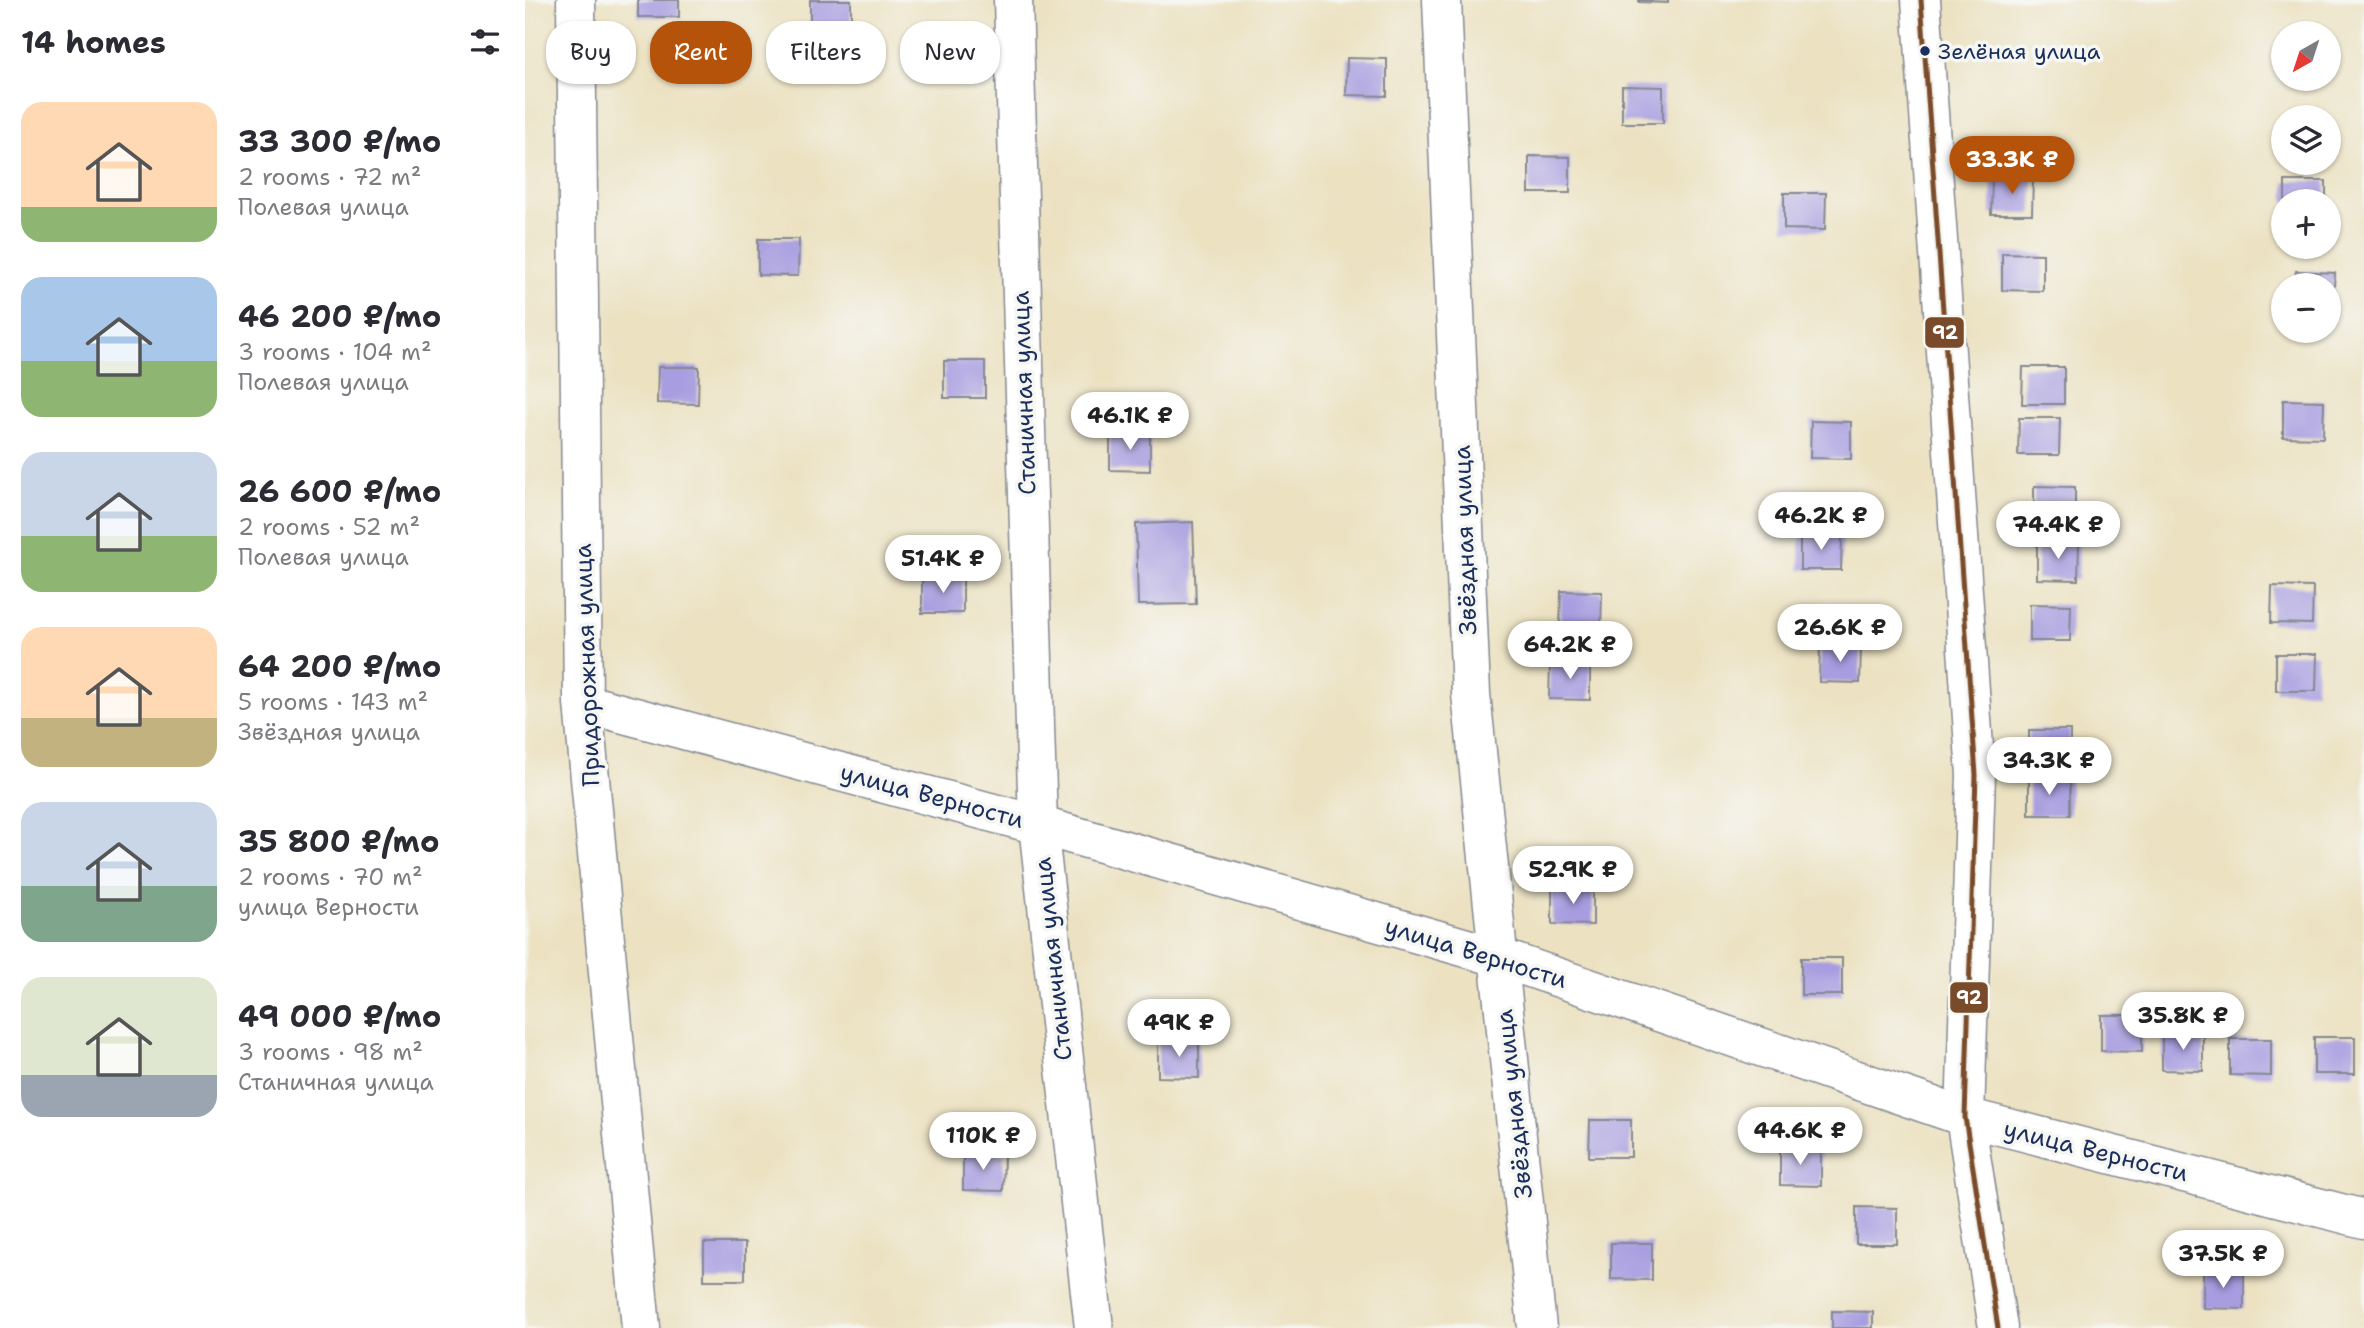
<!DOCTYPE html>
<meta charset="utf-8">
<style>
:root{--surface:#fff;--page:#f2f2f3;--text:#2b2b33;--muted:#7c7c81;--accent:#b45309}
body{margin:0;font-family:"Shantell Sans",sans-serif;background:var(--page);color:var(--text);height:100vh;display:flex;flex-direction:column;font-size:26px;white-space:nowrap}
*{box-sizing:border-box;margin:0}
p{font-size:23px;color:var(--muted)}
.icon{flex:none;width:38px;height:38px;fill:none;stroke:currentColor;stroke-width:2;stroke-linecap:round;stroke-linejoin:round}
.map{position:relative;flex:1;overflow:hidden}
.drawer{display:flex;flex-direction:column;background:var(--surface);width:525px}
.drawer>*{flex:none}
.banner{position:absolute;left:21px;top:21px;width:665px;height:63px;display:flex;gap:14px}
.needle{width:46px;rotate:219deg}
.buttons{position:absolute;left:1746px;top:21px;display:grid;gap:14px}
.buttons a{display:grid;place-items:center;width:70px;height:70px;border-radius:50%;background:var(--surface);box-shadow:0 2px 5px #0004;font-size:35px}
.price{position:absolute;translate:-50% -60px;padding:0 16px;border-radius:24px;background:#fff;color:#222;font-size:23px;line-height:46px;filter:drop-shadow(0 2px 4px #0008)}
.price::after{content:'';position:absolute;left:50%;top:42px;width:21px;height:16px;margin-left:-10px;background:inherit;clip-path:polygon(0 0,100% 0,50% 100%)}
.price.current{background:var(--accent);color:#fff}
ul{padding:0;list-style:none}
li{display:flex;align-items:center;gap:21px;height:175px;padding:0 21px}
li span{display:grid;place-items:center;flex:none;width:196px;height:140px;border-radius:21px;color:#555}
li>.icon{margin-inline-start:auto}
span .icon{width:84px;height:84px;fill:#fffc;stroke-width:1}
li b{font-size:30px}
h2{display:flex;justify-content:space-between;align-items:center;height:84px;padding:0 21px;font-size:30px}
.tag{padding:0 24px;border-radius:28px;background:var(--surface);box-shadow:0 2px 5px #0004;font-size:24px;line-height:63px}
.tag.current{background:var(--accent);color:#fff}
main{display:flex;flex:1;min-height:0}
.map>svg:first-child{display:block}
.building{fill:#a79de0}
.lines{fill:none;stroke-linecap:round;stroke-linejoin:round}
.minor-casing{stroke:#848890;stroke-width:41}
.minor{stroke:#fff;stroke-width:38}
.bus-1-casing{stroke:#f6f6f2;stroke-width:10}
.bus-1{stroke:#7a4b2a;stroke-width:5}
.bus-dot{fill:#1b2f5e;stroke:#f6f6f2;stroke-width:2.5}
.labels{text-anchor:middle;stroke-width:7;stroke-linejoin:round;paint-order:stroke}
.bus-label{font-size:22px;fill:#1b2f5e;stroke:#f6f6f2;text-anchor:start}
.street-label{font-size:24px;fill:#1b2f5e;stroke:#f6f6f2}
.line-badge{stroke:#f6f6f2;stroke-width:2.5}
.badge-label{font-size:19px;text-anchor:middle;font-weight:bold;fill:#fff}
</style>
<main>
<section class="drawer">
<h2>14 homes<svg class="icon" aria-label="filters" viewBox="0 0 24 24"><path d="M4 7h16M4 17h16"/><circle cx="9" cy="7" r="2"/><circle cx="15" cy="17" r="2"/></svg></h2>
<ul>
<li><span style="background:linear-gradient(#ffd9b3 75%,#8fb573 0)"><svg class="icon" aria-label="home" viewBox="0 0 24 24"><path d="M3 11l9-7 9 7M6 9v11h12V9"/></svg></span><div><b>33 300 ₽/mo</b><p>2 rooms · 72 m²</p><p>Полевая улица</p></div></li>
<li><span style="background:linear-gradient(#a9c7e8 60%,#8fb573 0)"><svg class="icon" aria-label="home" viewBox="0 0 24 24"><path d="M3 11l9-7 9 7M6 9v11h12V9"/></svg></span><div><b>46 200 ₽/mo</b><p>3 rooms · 104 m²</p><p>Полевая улица</p></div></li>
<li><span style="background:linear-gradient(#c9d6e8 60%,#8fb573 0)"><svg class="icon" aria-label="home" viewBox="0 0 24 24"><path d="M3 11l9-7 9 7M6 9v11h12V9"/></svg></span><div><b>26 600 ₽/mo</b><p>2 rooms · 52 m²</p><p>Полевая улица</p></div></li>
<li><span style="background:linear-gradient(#ffd9b3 65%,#c2b280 0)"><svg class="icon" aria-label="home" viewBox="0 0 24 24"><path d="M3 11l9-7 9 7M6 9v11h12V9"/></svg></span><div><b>64 200 ₽/mo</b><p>5 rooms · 143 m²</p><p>Звёздная улица</p></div></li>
<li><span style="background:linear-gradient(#c9d6e8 60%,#7fa58c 0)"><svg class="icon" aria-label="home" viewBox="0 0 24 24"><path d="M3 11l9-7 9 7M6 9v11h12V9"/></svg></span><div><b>35 800 ₽/mo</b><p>2 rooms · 70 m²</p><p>улица Верности</p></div></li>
<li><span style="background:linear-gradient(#dfe7d0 70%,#9aa5b1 0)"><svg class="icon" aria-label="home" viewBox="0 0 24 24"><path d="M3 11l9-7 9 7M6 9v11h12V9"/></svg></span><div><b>49 000 ₽/mo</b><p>3 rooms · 98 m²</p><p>Станичная улица</p></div></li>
</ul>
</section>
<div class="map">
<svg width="1839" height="1328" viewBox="0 0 1839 1328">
<rect width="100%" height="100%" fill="#f6f6f2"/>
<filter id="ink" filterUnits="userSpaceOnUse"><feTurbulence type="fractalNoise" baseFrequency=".0143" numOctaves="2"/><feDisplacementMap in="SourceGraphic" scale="14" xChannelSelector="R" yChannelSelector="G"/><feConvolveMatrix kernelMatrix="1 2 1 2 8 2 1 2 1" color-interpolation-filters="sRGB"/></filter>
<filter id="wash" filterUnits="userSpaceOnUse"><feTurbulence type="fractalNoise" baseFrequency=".00686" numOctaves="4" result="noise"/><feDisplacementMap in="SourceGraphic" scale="28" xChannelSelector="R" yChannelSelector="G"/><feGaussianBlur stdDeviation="1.57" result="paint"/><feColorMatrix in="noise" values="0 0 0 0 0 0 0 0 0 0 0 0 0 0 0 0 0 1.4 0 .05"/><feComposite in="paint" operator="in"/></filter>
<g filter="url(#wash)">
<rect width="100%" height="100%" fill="#ece2c2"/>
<g id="blocks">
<path class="building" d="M113,0H154V17H113Z
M285,0H326V31L285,30Z
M1114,0H1143V3L1114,2Z
M822,58L862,59V96L821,95Z
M1097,86L1138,87V123H1097Z
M1004,156L1045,157V193H1004Z
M1467,177H1508L1507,214H1466Z
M1760,181H1801V201H1760Z
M1259,193H1301L1300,230L1259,229Z
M233,239H274L273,276L233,275Z
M1477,253L1518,254V291L1477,290Z
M1771,271L1810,273L1807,314L1804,313V285H1770Z
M419,361H460V398H419Z
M133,367H174L173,404L132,403Z
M1498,367H1539V404H1497Z
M1758,400L1799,401L1798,438L1758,437Z
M1494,418H1535L1534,455H1493Z
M1286,421L1326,422V459L1285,458Z
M585,433L625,434V471L585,470Z
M1509,486L1550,487V524L1509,523Z
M668,522L671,604L613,605L611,524Z
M1275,533L1317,534L1316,570H1275Z
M1512,543H1554L1553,580L1512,579Z
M397,576H438V613H397Z
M1747,586L1788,587L1787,624L1746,623Z
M1036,591L1077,592L1076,629L1035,628Z
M1505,604L1546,605L1545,641H1505Z
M1295,646H1336L1335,683L1294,682Z
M1751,654H1792L1791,691H1751Z
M1025,663H1065V700L1024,699Z
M1504,730H1545V767H1504Z
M1504,778L1545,779V815H1504Z
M1027,887H1068V925L1027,924Z
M1276,958H1317V995H1276Z
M1576,1015H1617V1052L1576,1051Z
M1637,1033L1678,1034V1071L1637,1070Z
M1789,1037H1830V1074H1789Z
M1705,1039H1746V1076L1705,1075Z
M633,1040L674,1041V1078L633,1077Z
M1065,1120H1106V1157H1064Z
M1255,1148L1296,1149V1186L1255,1185Z
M438,1153L479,1154L478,1191L438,1190Z
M1331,1207L1372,1208V1244H1331Z
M179,1243H220V1280H179Z
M1086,1243H1127V1280L1086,1279Z
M1678,1271L1719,1272V1309L1678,1308Z
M1307,1311L1348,1312V1328H1307Z"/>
</g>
</g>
<g filter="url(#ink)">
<use href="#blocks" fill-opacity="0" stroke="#848890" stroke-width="2"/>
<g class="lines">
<g class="minor-casing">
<path id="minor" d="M51,0L58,703L116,1328
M488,0L513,825L569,1328
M917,0L946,694L1012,1328
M1396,0L1451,775L1440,1117L1473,1328
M58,703L513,825L973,957L1440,1117L1839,1219"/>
</g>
<use href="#minor" class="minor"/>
<g class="bus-1-casing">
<path id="bus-1" d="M1396,0L1451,775L1440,1117L1473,1328"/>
</g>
<use href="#bus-1" class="bus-1"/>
</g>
</g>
<circle class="bus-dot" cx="1400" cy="51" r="6"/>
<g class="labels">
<g class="bus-label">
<text x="1413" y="59">Зелёная улица</text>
</g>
<g class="street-label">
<text transform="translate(499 393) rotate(-92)" y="8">Станичная улица</text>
<text transform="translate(940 540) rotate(-92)" y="8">Звёздная улица</text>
<text transform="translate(62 665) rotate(-92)" y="8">Придорожная улица</text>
<text transform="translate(407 796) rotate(15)" y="8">улица Верности</text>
<text transform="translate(951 953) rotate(17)" y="8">улица Верности</text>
<text transform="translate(528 959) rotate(-96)" y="8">Станичная улица</text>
<text transform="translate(989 1104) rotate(-96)" y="8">Звёздная улица</text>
<text transform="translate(1571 1151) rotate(14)" y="8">улица Верности</text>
</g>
</g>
<g class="line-badge">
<rect x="1399" y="316" width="41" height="33" rx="7" fill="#7a4b2a"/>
<rect x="1424" y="981" width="40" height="33" rx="7" fill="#7a4b2a"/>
</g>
<g class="badge-label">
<text x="1420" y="339">92</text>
<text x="1444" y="1004">92</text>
</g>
</svg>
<div class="buttons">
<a><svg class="needle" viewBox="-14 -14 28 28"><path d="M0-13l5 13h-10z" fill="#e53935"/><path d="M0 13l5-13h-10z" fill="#7c7c81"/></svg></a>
<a><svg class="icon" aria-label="layers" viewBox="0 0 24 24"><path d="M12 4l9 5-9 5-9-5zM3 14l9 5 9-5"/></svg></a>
<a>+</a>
<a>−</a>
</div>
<b class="price current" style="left:1487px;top:196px">33.3K ₽</b>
<b class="price" style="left:605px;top:452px">46.1K ₽</b>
<b class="price" style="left:1296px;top:552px">46.2K ₽</b>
<b class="price" style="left:1533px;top:561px">74.4K ₽</b>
<b class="price" style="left:418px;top:595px">51.4K ₽</b>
<b class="price" style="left:1315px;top:664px">26.6K ₽</b>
<b class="price" style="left:1045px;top:681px">64.2K ₽</b>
<b class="price" style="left:1524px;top:797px">34.3K ₽</b>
<b class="price" style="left:1048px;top:906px">52.9K ₽</b>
<b class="price" style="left:1658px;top:1052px">35.8K ₽</b>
<b class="price" style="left:654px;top:1059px">49K ₽</b>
<b class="price" style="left:1275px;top:1167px">44.6K ₽</b>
<b class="price" style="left:458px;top:1172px">110K ₽</b>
<b class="price" style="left:1698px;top:1290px">37.5K ₽</b>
<div class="banner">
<a class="tag">Buy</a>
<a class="tag current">Rent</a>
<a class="tag">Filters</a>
<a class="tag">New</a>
</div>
</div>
</main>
